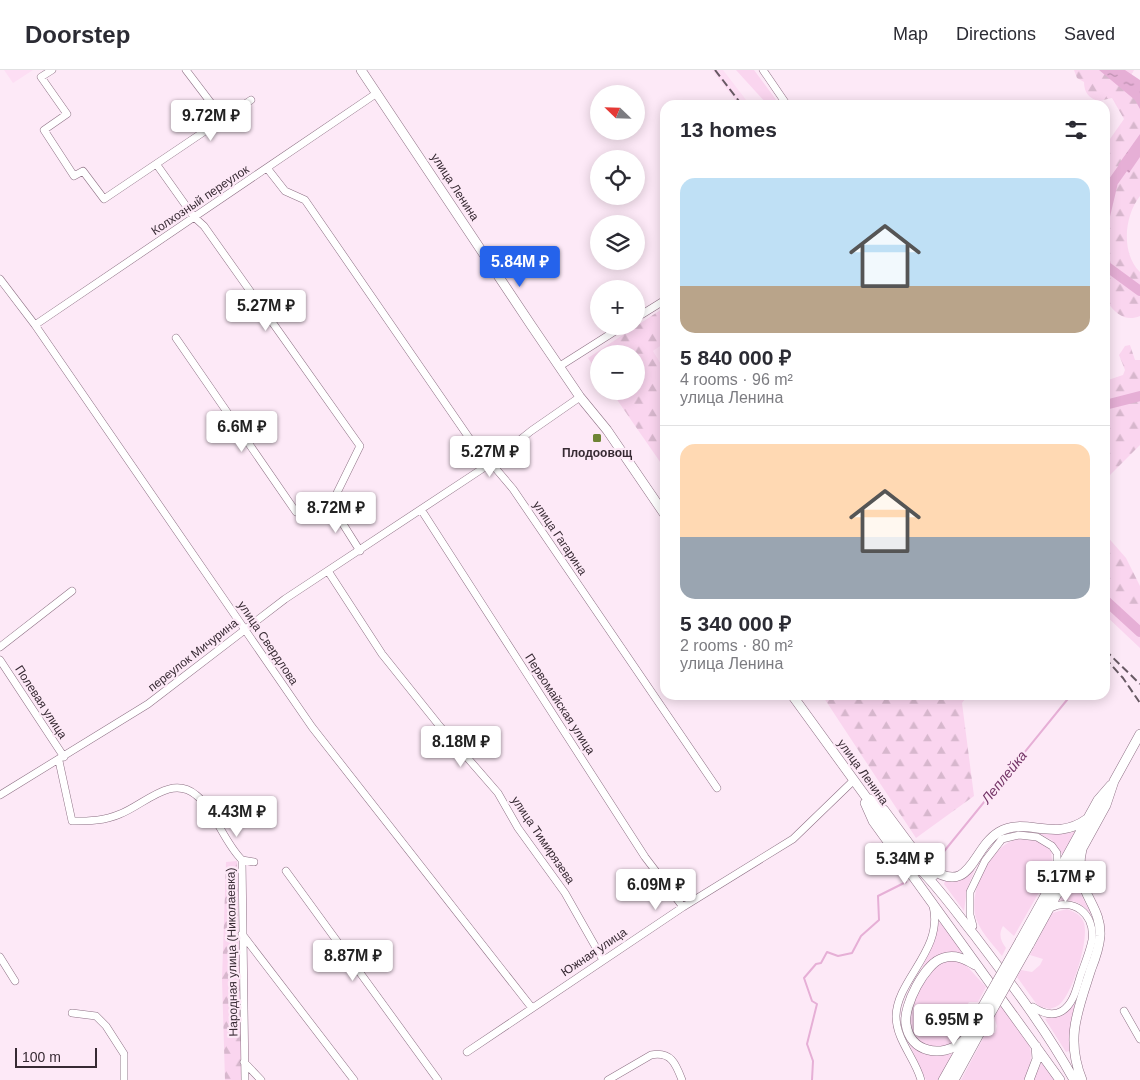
<!DOCTYPE html>
<meta charset="utf-8">
<style>
:root{--surface:#fff;--page:#f7f7f7;--text:#2b2b33;--muted:#7c7c81;--line:#e1e1e2;--accent:#2563eb}
body{margin:0;font-family:Arial,sans-serif;background:var(--page);color:var(--text);height:100vh;display:flex;flex-direction:column;font-size:19px;white-space:nowrap}
*{box-sizing:border-box;margin:0}
p{font-size:16px;color:var(--muted)}
.icon{flex:none;width:28px;height:28px;fill:none;stroke:currentColor;stroke-width:2;stroke-linecap:round;stroke-linejoin:round}
.map{position:relative;flex:1;overflow:hidden}
.drawer{position:absolute;left:660px;top:30px;width:450px;height:600px;display:flex;flex-direction:column;background:var(--surface);border-radius:15px;box-shadow:0 2px 12px #0003}
.drawer>*{flex:none}
.needle{width:32px;rotate:293deg}
.buttons{position:absolute;left:590px;top:15px;display:grid;gap:10px}
.buttons a{display:grid;place-items:center;width:55px;height:55px;border-radius:50%;background:var(--surface);box-shadow:0 2px 12px #0003;font-size:25px}
.scale{position:absolute;left:15px;bottom:12px;width:82px;box-sizing:border-box;padding-left:5px;border:2px solid #372a33;border-top:0;font-size:14px;line-height:18px;white-space:nowrap;color:#372a33;-webkit-text-stroke:4px #fde9f7;paint-order:stroke}
.price{position:absolute;translate:-50% -42px;padding:0 11px;border-radius:5px;background:#fff;color:#222;font-size:16px;line-height:32px;filter:drop-shadow(0 1px 2px #0008)}
.price::after{content:'';position:absolute;left:50%;top:30px;width:15px;height:11px;margin-left:-8px;background:inherit;clip-path:polygon(0 0,100% 0,50% 100%)}
.price.active{background:var(--accent);color:#fff}
ul{padding:0;list-style:none}
li{display:grid;align-content:center;gap:10px;height:265px;padding:0 20px}
li+li{border-top:1px solid var(--line)}
li span{display:grid;place-items:center;height:155px;border-radius:15px;color:#555}
li>.icon{margin-inline-start:auto}
span .icon{width:90px;height:90px;fill:#fffc;stroke-width:1}
li b{font-size:21px}
h2{display:flex;justify-content:space-between;align-items:center;height:60px;padding:0 20px;font-size:21px}
header{display:flex;align-items:center;gap:30px;box-sizing:border-box;height:70px;padding:0 25px;background:var(--surface);border-bottom:1px solid var(--line)}
header strong{font-size:24px}
nav{display:flex;gap:28px;margin-inline-start:auto;font-size:18px}
.map>svg:first-child{display:block}
.built{fill:#fddef4}
.green{fill:#fad5ef}
.forest{fill:url(#forest-firs)}
.water{fill:url(#water-ripples)}
.lines{fill:none;stroke-linecap:round;stroke-linejoin:round}
.stream{stroke:#e6afd6;stroke-width:2}
.river{stroke:#e6afd6;stroke-width:10}
.minor-casing{stroke:#8d7084;stroke-width:8}
.major-casing{stroke:#8d7084;stroke-width:10}
.minor{stroke:#fff;stroke-width:7}
.major{stroke:#fff;stroke-width:9}
.rail{stroke:#675963;stroke-width:2;stroke-dasharray:8 4;stroke-linecap:butt}
.minor-bridge-casing{stroke:#8d7084;stroke-width:8;stroke-linecap:butt}
.major-bridge-casing{stroke:#8d7084;stroke-width:10;stroke-linecap:butt}
.minor-bridge{stroke:#fff;stroke-width:7}
.major-bridge{stroke:#fff;stroke-width:9}
.poi-dot{fill:#6f8435;stroke:#fde9f7;stroke-width:2}
.labels{text-anchor:middle;stroke-width:4.5;stroke-linejoin:round;paint-order:stroke}
.street-label{font-size:12px;fill:#372a33;stroke:#fde9f7}
.poi-label{font-size:12px;font-weight:bold;fill:#372a33;stroke:#fde9f7}
.water-label{font-size:14px;font-style:italic;fill:#733365;stroke:#fde9f7}
</style>
<header>
<strong>Doorstep</strong>
<nav><a>Map</a><a>Directions</a><a>Saved</a></nav>
</header>
<div class="map">
<svg width="1140" height="1010" viewBox="0 0 1140 1010">
<defs>
<pattern id="forest-firs" width="22" height="20" patternUnits="userSpaceOnUse" patternTransform="scale(1.25)"><rect width="22" height="20" fill="#fad5ef"/><path d="M5 1l3.5 6h-7zM16 11l3.5 6h-7z" fill="#d7b7cd"/></pattern>
<pattern id="water-ripples" width="26" height="14" patternUnits="userSpaceOnUse" patternTransform="scale(1.25)"><rect width="26" height="14" fill="#e6afd6"/><path d="M2 4q2-2 4 0t4 0M15 11q2-2 4 0t4 0" fill="none" stroke="#bb8fae"/></pattern>
</defs>
<rect width="100%" height="100%" fill="#fde9f7"/>
<path class="built" d="M4,0H33L13,13Z
M712,0H723L750,35H739Z
M665,273V300L653,281Z"/>
<path class="green" d="M736,0H754L780,35H768Z
M1074,762L1076,763L1064,785L1061,784L1052,770L1038,763L1065,764Z
M1018,769L1038,771L1051,781L1053,798L1014,866L1003,856C998,865 1001,871 1006,878L1002,886C992,873 978,860 975,844C970,817 991,775 1018,769Z
M975,799L967,819L964,841L944,814L945,811L961,810Z
M1072,803L1075,804L1081,825L1092,845C1081,832 1072,828 1056,831Z
M1067,839C1074,842 1081,844 1084,853C1089,870 1073,922 1060,934C1058,936 1053,938 1050,939L1038,936L1017,907L1021,900L1032,902L1040,895L1043,889L1030,885L1052,843Z
M942,852L962,880L961,883L939,885L919,904L934,872L939,853Z
M953,890L965,894L986,917L978,932H969L966,937L972,945C966,955 960,969 948,975C930,984 907,968 909,948C909,936 916,925 922,915C930,901 936,893 953,890Z
M1075,933L1070,960L1069,981L1066,982L1045,949L1064,945Z
M1002,934C1021,962 1042,975 1024,1010H961L986,963H995L997,956L994,947Z
M908,971C921,983 933,989 951,983L952,986L939,1010H926Z
M1043,990L1056,1010H1033Z"/>
<path class="forest" d="M1074,0H1134L1126,13L1140,32V126C1124,146 1121,184 1140,202V246C1126,252 1116,244 1108,233L1105,234V76L1124,49L1112,28L1099,31C1089,29 1084,22 1084,12L1077,8Z
M665,237V273L653,281L665,300V399L611,321H636V284H599V304L588,288Z
M1130,275L1135,290H1140V375L1105,410V311L1123,305L1125,300L1119,285L1125,276Z
M1105,464L1126,488L1140,516V578L1105,545Z
M822,625H968L962,633L974,726L916,768Z
M237,791L242,1010H225L222,909L226,792Z"/>
<path class="water" d="M1099,0H1125L1140,10V39L1135,30Z
M1140,64V87L1129,103L1118,95Z"/>
<g class="lines">
<path class="stream" d="M937,790L1071,625
M812,1010L813,991L807,974L817,934L812,931L804,908L816,894L821,893L827,882L838,886L852,883L861,866L879,850L878,826L906,812"/>
<path class="river" d="M1105,146L1113,112L1140,74
M1105,191L1106,196L1140,221
M1105,335L1140,326
M1105,530L1140,562"/>
<g class="minor-casing">
<path id="minor" d="M52,0L41,7L67,44L44,60L74,106L83,101L104,129L251,30
M186,0L224,50
M763,0L787,35
M157,95L194,147L204,156L360,376L331,435
M267,98L285,121L305,130L483,388L491,393L513,419L717,718
M0,209L35,255L312,657L532,938
M636,248L665,230
M35,255L377,23
M176,268L296,442L309,445L331,435
M560,296L623,256
M331,435L360,481
M422,441L645,787L683,837
M328,501L382,584L438,654L498,723L518,758L565,823L603,890
M0,577L72,521
M0,590L64,687
M59,691L72,751C89,751 104,751 120,744C144,735 171,704 196,725C215,740 223,771 242,790L245,1010
M0,725L148,634L285,529L491,393L531,361L580,327
M242,790L254,792
M286,801L438,1010
M973,856L970,845V822L985,791L1002,769L1019,765L1037,767L1052,776L1057,783V802
M242,864L354,1010
M1024,873L1107,724
M0,887L15,911
M1033,937C1042,943 1052,947 1062,941C1074,934 1077,916 1081,904C1085,893 1090,881 1092,870C1095,844 1074,827 1050,838
M1124,941L1140,969
M72,943L96,946L106,956L124,984V1010
M467,982L683,837L793,769L853,711
M244,992L261,1010
M608,1010L651,985C671,981 676,994 682,1010
M921,1010C915,988 896,970 896,946C897,909 944,880 933,836
M942,1010L964,971
M948,1010L980,952"/>
</g>
<g class="major-casing">
<path id="major" d="M361,0L531,255L580,327L607,360L665,445
M792,625L914,793C937,815 955,841 975,866C1010,912 1046,959 1074,1010
M870,729L884,740L933,806
M865,733L873,751L1060,1010
M929,798C972,827 971,779 999,762C1026,746 1054,773 1087,749
M1020,871L1098,730L1111,715
M1029,875L1106,735L1114,711L1140,664
M975,950C971,957 968,967 962,972C942,988 910,983 906,954C903,936 925,893 943,888C955,884 965,889 975,895
M954,1010L984,955
M1029,1010L1037,989L1036,976
M1082,1010C1065,968 1078,940 1091,899C1095,889 1099,878 1100,866C1102,833 1072,822 1082,779"/>
</g>
<use href="#minor" class="minor"/>
<use href="#major" class="major"/>
<path class="rail" d="M715,0L742,35
M1105,580L1140,614
M1105,588L1123,608L1140,633"/>
<g class="minor-bridge-casing">
<path id="minor-bridge" d="M980,952L1024,873"/>
</g>
<g class="major-bridge-casing">
<path id="major-bridge" d="M975,950L1020,871
M984,955L1029,875"/>
</g>
<use href="#minor-bridge" class="minor-bridge"/>
<use href="#major-bridge" class="major-bridge"/>
</g>
<rect class="poi-dot" x="592" y="363" width="10" height="10" rx="2.5"/>
<g class="labels">
<g class="street-label">
<text transform="translate(455 117) rotate(57)" y="4">улица Ленина</text>
<text transform="translate(200 130) rotate(-34)" y="4">Колхозный переулок</text>
<text transform="translate(560 468) rotate(56)" y="4">улица Гагарина</text>
<text transform="translate(268 573) rotate(56)" y="4">улица Свердлова</text>
<text transform="translate(193 585) rotate(-38)" y="4">переулок Мичурина</text>
<text transform="translate(41 632) rotate(57)" y="4">Полевая улица</text>
<text transform="translate(560 634) rotate(57)" y="4">Первомайская улица</text>
<text transform="translate(863 702) rotate(54)" y="4">улица Ленина</text>
<text transform="translate(543 770) rotate(56)" y="4">улица Тимирязева</text>
<text transform="translate(232 882) rotate(-91)" y="4">Народная улица (Николаевка)</text>
<text transform="translate(594 882) rotate(-34)" y="4">Южная улица</text>
</g>
<g class="poi-label">
<text x="597" y="387">Плодоовощ</text>
</g>
<g class="water-label">
<text transform="translate(1004 707) rotate(-51)" y="5">Леплейка</text>
</g>
</g>
</svg>
<div class="buttons">
<a><svg class="needle" viewBox="-14 -14 28 28"><path d="M0-13l5 13h-10z" fill="#e53935"/><path d="M0 13l5-13h-10z" fill="#7c7c81"/></svg></a>
<a><svg class="icon" aria-label="locate" viewBox="0 0 24 24"><circle cx="12" cy="12" r="6"/><path d="M12 2v4M12 18v4M2 12h4M18 12h4"/></svg></a>
<a><svg class="icon" aria-label="layers" viewBox="0 0 24 24"><path d="M12 4l9 5-9 5-9-5zM3 14l9 5 9-5"/></svg></a>
<a>+</a>
<a>−</a>
</div>
<div class="scale">100 m</div>
<b class="price" style="left:211px;top:72px">9.72M ₽</b>
<b class="price active" style="left:520px;top:218px">5.84M ₽</b>
<b class="price" style="left:266px;top:262px">5.27M ₽</b>
<b class="price" style="left:242px;top:383px">6.6M ₽</b>
<b class="price" style="left:490px;top:408px">5.27M ₽</b>
<b class="price" style="left:336px;top:464px">8.72M ₽</b>
<b class="price" style="left:461px;top:698px">8.18M ₽</b>
<b class="price" style="left:237px;top:768px">4.43M ₽</b>
<b class="price" style="left:905px;top:815px">5.34M ₽</b>
<b class="price" style="left:1066px;top:833px">5.17M ₽</b>
<b class="price" style="left:656px;top:841px">6.09M ₽</b>
<b class="price" style="left:353px;top:912px">8.87M ₽</b>
<b class="price" style="left:954px;top:976px">6.95M ₽</b>
<section class="drawer">
<h2>13 homes<svg class="icon" aria-label="filters" viewBox="0 0 24 24"><path d="M4 7h16M4 17h16"/><circle cx="9" cy="7" r="2"/><circle cx="15" cy="17" r="2"/></svg></h2>
<ul>
<li><span style="background:linear-gradient(#bfe0f5 70%,#b9a48a 0)"><svg class="icon" aria-label="home" viewBox="0 0 24 24"><path d="M3 11l9-7 9 7M6 9v11h12V9"/></svg></span><div><b>5 840 000 ₽</b><p>4 rooms · 96 m²</p><p>улица Ленина</p></div></li>
<li><span style="background:linear-gradient(#ffd9b3 60%,#9aa5b1 0)"><svg class="icon" aria-label="home" viewBox="0 0 24 24"><path d="M3 11l9-7 9 7M6 9v11h12V9"/></svg></span><div><b>5 340 000 ₽</b><p>2 rooms · 80 m²</p><p>улица Ленина</p></div></li>
</ul>
</section>
</div>
